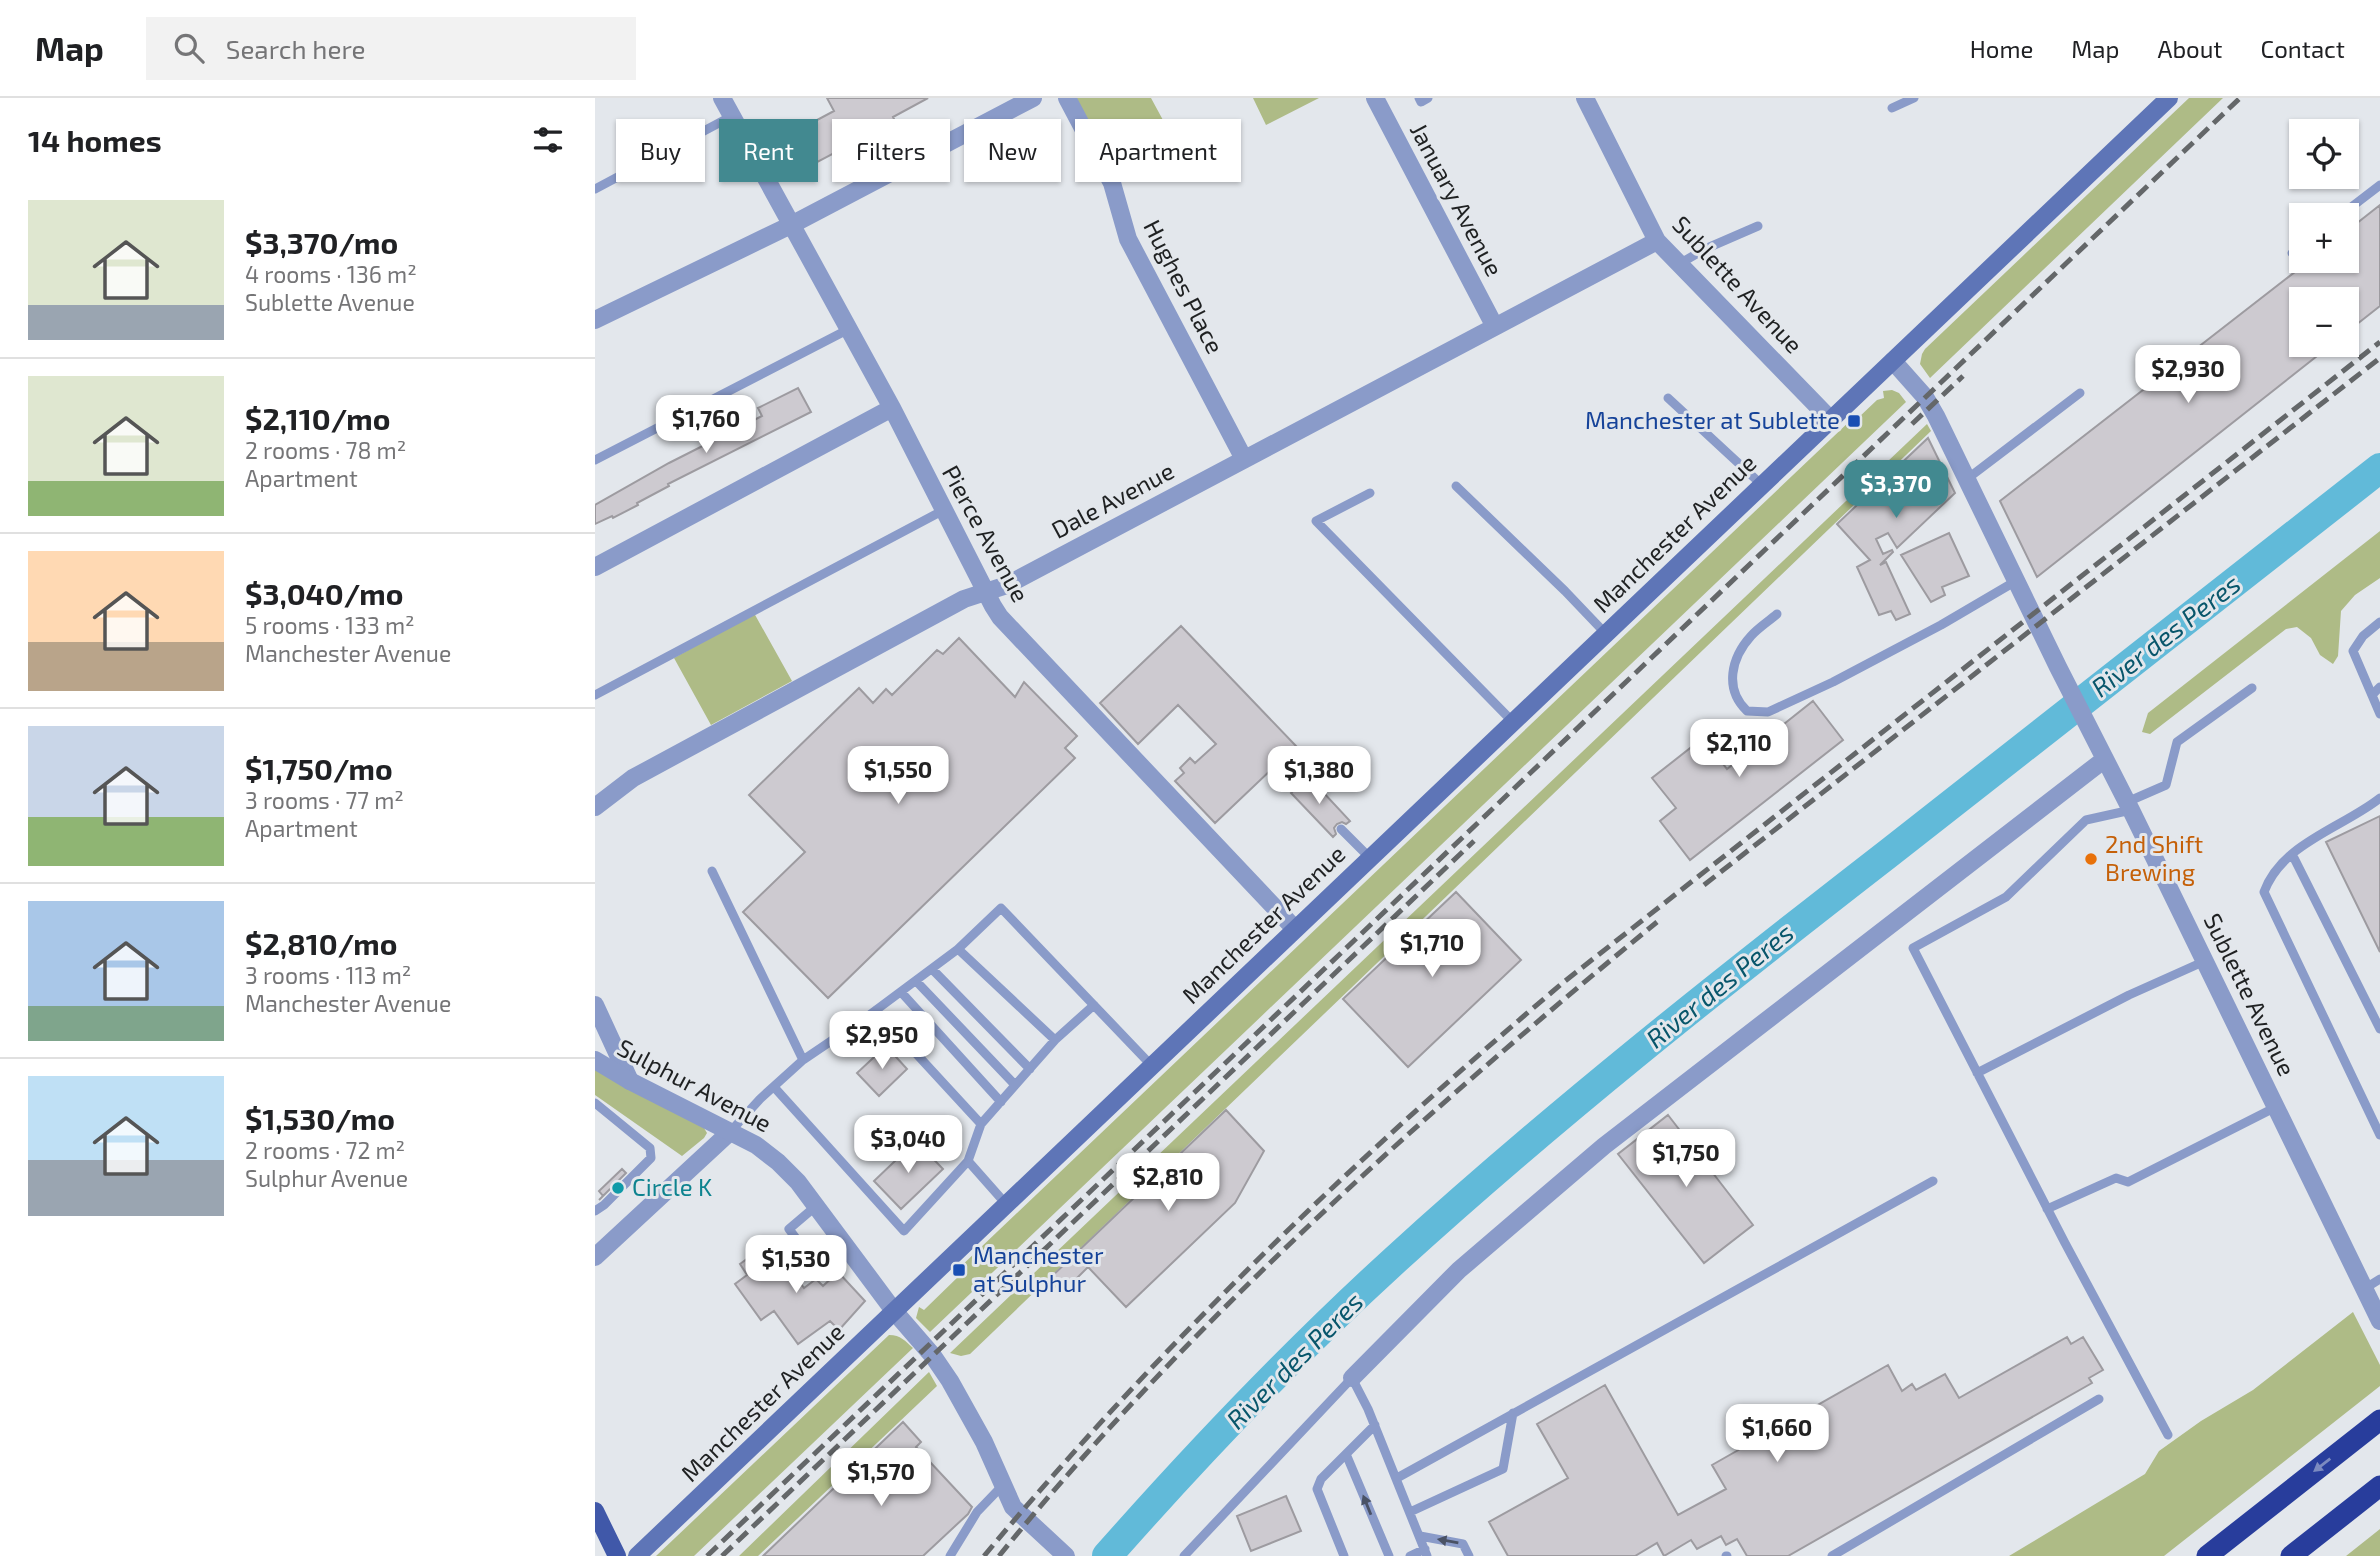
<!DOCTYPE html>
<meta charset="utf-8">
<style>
:root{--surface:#fff;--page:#f2f2f2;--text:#202124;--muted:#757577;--line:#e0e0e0;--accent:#428990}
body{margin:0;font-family:"Exo 2",sans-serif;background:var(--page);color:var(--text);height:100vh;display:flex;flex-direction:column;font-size:26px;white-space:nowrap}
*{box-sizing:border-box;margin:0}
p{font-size:23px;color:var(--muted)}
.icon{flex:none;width:38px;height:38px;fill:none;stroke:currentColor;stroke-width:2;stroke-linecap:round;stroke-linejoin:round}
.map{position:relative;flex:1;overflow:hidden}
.side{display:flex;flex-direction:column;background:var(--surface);width:595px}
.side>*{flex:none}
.top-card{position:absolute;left:21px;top:21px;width:665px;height:63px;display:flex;gap:14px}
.buttons{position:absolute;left:1694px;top:21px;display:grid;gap:14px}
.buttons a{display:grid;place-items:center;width:70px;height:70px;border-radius:0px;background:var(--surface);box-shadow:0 2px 5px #0004;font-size:35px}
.price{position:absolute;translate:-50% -60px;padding:0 16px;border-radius:14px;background:#fff;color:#222;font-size:23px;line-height:46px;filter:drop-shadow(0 2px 4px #0008)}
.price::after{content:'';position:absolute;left:50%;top:42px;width:21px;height:16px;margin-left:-10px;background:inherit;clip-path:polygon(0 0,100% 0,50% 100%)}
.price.on{background:var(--accent);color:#fff}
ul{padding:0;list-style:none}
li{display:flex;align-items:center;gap:21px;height:175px;padding:0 28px}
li+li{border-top:2px solid var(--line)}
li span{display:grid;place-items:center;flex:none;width:196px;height:140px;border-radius:0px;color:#555}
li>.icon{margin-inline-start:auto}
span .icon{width:84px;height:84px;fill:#fffc;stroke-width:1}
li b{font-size:30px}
h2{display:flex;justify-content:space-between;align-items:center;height:84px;padding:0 28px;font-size:30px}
.chip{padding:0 24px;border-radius:0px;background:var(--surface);box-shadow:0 2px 5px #0004;font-size:24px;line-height:63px}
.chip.on{background:var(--accent);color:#fff}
header{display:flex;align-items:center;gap:42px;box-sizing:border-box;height:98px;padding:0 35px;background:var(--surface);border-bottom:2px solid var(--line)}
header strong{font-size:33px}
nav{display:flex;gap:38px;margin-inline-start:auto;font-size:24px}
.search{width:490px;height:63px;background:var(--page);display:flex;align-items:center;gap:18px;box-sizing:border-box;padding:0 24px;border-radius:0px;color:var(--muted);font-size:26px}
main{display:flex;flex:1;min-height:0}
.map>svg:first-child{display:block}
.green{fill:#aebb86}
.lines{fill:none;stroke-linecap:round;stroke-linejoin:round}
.river{stroke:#61bad9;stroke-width:30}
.building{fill:#cdcad0;stroke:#9d9ba0;stroke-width:2}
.service{stroke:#8a9bc9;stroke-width:9}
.minor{stroke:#8a9bc9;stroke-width:18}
.tertiary{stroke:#8a9bc9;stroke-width:18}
.secondary{stroke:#5e75b7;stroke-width:18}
.primary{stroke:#4058a9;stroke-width:18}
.motorway{stroke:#283d9c;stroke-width:21}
.rail{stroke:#646769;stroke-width:5;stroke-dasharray:14 7;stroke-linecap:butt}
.oneway{fill:#7c8ac0}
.oneway2{fill:#4a5265}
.transit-dot{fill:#1a4fb4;stroke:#e3e7ec;stroke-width:2.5}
.food-dot{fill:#e8710a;stroke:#e3e7ec;stroke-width:2.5}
.culture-dot{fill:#0f9aa8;stroke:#e3e7ec;stroke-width:2.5}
.labels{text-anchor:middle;stroke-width:6;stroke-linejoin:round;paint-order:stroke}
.street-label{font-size:24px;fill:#1f2122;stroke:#e3e7ec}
.transit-label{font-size:24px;fill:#164399;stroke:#e3e7ec;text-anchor:end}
.food-label{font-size:24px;fill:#c56008;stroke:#e3e7ec;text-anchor:start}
.culture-label{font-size:24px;fill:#0d838f;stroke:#e3e7ec;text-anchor:start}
.water-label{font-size:26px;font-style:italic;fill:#08566b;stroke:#e3e7ec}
</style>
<header>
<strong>Map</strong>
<div class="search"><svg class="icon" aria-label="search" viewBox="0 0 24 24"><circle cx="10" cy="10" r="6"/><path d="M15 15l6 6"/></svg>Search here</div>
<nav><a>Home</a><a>Map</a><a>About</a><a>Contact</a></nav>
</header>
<main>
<section class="side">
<h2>14 homes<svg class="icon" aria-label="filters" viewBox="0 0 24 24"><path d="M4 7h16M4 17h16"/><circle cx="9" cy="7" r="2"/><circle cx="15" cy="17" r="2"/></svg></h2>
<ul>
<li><span style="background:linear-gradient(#dfe7d0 75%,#9aa5b1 0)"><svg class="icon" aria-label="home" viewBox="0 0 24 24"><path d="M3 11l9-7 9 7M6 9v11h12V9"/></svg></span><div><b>$3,370/mo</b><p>4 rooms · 136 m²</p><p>Sublette Avenue</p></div></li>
<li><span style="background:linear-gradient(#dfe7d0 75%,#8fb573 0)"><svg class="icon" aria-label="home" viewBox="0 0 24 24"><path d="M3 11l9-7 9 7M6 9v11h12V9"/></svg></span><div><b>$2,110/mo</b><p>2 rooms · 78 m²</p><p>Apartment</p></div></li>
<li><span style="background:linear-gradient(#ffd9b3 65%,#b9a48a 0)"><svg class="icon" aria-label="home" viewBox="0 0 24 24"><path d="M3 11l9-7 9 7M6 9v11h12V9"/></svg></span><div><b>$3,040/mo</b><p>5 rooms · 133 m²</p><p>Manchester Avenue</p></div></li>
<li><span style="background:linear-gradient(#c9d6e8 65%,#8fb573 0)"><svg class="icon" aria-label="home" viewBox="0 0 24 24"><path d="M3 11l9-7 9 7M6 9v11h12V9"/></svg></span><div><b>$1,750/mo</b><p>3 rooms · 77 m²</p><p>Apartment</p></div></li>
<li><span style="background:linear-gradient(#a9c7e8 75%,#7fa58c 0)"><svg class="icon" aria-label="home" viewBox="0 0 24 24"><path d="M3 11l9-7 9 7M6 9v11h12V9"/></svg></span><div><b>$2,810/mo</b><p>3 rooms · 113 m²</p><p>Manchester Avenue</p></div></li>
<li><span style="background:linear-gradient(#bfe0f5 60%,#9aa5b1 0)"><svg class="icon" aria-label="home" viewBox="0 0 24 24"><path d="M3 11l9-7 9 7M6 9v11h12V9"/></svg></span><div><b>$1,530/mo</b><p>2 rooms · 72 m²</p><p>Sulphur Avenue</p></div></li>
</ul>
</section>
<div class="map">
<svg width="1785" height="1458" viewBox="0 0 1785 1458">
<rect width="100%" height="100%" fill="#e3e7ec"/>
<path class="green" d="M480,0H556L575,35L515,66Z
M658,0H724L671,27Z
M1594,0H1628L1335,280L1325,266L1327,256L1330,251Z
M1297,292L1304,295L1311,304L335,1234L321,1220L324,1209L329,1212L366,1176L362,1172L1257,321L1262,325L1264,323L1262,321L1282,302L1289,300L1288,293Z
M1332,326L1336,333L375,1256L366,1258L355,1255Z
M1785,433V480L1760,497L1746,513L1743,558L1738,566L1725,557L1716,540L1702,529L1691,531L1555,636L1547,634L1553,615Z
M159,515L197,583L116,627L79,560Z
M0,968L109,1030L112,1035L109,1040L87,1058L0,997Z
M1758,1214L1785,1267V1288L1569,1458H1414L1550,1376L1564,1353L1606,1323L1658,1292Z
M294,1237C306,1237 310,1243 318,1250L99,1458H61Z
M334,1274L342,1288L163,1458H144Z
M1785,1431V1458H1751Z"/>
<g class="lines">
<path class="river" d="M512,1458C603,1355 698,1255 800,1162C958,1018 1125,886 1294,755C1457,626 1621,498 1785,370"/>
</g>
<path class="building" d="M232,0H333L298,19L300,23L211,70L194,37L239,13Z
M1785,107V208L1752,234V201H1706V247H1736L1442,479L1405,403L1714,163H1752V133Z
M203,290L216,314L73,386L74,388L42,405L43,407L18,420L17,418L0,426V407L74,365L167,318L163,310Z
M1333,340L1360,395L1302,450L1293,435L1281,441L1288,456L1297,452L1298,454L1285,467L1291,464L1315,516L1301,522L1296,513L1284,517L1262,469L1275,462L1242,426Z
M1354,435L1374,478L1347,489L1350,497L1336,504L1306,457Z
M586,528L701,648L620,725L580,683L589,675L585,670L595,660L600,665L621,646L583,607L543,646L505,605Z
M364,540L420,599L429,584L482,638L470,650L480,660L233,900L148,814L210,754L154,697L264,590L278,605L291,591L297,597L342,552L348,556Z
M1218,603L1248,642L1095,762L1065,723L1081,710L1057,680L1108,640L1132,671Z
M713,678L755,723L751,726L747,724L742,726L739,730L741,736L738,739L696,695Z
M1785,718V854L1731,744Z
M861,794L926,862L813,969L748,901Z
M291,948L312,971L284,998L262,975Z
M631,1012L669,1053L640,1105L531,1209L493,1169L467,1195L454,1181Z
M1073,1017L1158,1127L1109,1165L1023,1056Z
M321,1043L348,1071L306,1111L279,1083Z
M27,1071L31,1075L4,1102L8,1098L4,1093Z
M175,1144L209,1190L221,1181L228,1188L243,1174L270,1203L244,1232L235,1223L203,1246L179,1213L166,1222L140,1186L152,1177L145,1166Z
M1472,1239L1476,1246L1488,1239L1508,1272L1494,1280L1497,1285L1193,1458H1152L1142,1441L1131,1447L1126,1438L1102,1451L1096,1442L1069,1458L1062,1445L1040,1458H913L894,1424L973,1380L942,1326L1010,1287L1083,1417L1131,1391L1117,1367L1293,1267L1307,1293L1317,1286L1321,1292L1350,1276L1364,1300Z
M308,1324L326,1344L321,1349L377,1409L373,1416L328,1458H168Z
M691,1398L706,1433L656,1453L642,1418Z"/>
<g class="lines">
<path class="service" d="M824,0L826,4L833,0
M1297,10L1319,0
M0,91L137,18
M1746,117L1785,87
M1697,155L1706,147
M1084,166L1110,151L1163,128
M1073,300L1167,387
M0,362L254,231
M1372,381L1485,295
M861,388L970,493L1011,536
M775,395L721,423L918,624
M1182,516C1174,523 1163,530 1156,538C1136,560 1129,591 1152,613L1173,614L1238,584L1346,527L1421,483
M1785,524L1768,538L1758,553L1785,616
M0,597L347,413
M1777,597L1785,589
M1785,700C1747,730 1687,745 1669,794L1785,1037
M1532,704L1571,687L1582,644L1657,590
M1536,712L1491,722L1411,799L1318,850L1470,1145L1573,1337
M746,731L775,760
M1697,756L1785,931
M117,773L208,962L165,1001L135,1034
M337,871L435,971
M321,883L420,987
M306,894L406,1004
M281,912L386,1026
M460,942L363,851L406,810L557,968
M208,962L273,918L363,851
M1382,975L1534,897L1610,863
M179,989L309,1133L373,1063L411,1106
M0,1005L55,1050L56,1060L9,1107L0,1113
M373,1063L386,1026L460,942L499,907
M221,1108L194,1131L220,1166L248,1145
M1452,1111L1521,1080L1533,1084L1681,1009
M1769,1191L1785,1181
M751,1356L794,1458
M802,1380L1338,1083
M815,1414L908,1371L918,1315
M825,1438L868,1446L874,1458
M355,1458L382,1414L407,1388
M589,1458L757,1280L773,1311L832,1458
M749,1458L722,1391L726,1381L780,1327
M815,1458L830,1451
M1131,1458H1132
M1237,1458L1504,1301"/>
<path class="minor" d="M127,0L297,310L398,508L405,519L700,831
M472,0L517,85L533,141L649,361
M780,0L899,227
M990,0L1062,143L1235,321
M0,222L196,127L438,0
M1298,263L1330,299L1341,318L1463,569L1536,712L1785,1223
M0,469L297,310
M0,709L38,680L369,501L412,487L1062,143
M0,907L35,983
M0,1159L135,1034
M299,1213L338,1258L355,1283L389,1344L418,1409L471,1458
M757,1280L864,1172L1009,1048L1510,661"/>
<path class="tertiary" d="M0,962L35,983L161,1047L183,1064L203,1084L299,1213"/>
<path class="secondary" d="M42,1458L1574,0"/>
<path class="primary" d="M0,1413L22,1458"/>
<path class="motorway" d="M1612,1458L1785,1322
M1696,1458L1785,1388"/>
<path class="rail" d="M1317,326L1368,278
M1109,787L1785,260
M112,1458L1645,0
M127,1458L879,743
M389,1458C566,1246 760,1060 970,883L1785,244
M404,1458C596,1222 827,1017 1062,824"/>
</g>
<defs><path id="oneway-solid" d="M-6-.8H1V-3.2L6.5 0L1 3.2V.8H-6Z" transform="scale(1.75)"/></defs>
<use class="oneway" href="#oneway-solid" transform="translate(1727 1367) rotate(142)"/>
<g class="oneway2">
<use href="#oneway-solid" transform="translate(772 1407) rotate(-112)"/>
<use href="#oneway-solid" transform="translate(853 1443) rotate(-170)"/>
</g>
<g class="transit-dot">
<rect x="1252" y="316" width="14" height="14" rx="3.5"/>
<rect x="357" y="1165" width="14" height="14" rx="3.5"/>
</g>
<circle class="food-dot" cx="1496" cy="761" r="7"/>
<circle class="culture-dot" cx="23" cy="1090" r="7"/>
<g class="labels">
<g class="street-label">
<text transform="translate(861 102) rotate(62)" y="8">January Avenue</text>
<text transform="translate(1142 187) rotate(47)" y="8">Sublette Avenue</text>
<text transform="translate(588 189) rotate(63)" y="8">Hughes Place</text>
<text transform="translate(518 403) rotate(-28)" y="8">Dale Avenue</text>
<text transform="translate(390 436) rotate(61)" y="8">Pierce Avenue</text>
<text transform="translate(1080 436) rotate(-44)" y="8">Manchester Avenue</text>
<text transform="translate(669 827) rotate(-44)" y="8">Manchester Avenue</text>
<text transform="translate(1654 897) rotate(64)" y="8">Sublette Avenue</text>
<text transform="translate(99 988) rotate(28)" y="8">Sulphur Avenue</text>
<text transform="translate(168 1305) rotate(-44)" y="8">Manchester Avenue</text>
</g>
<g class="transit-label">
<text x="1245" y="331">Manchester at Sublette</text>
<text x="378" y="1166" text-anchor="start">Manchester<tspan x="378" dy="28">at Sulphur</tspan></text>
</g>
<g class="food-label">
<text x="1510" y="755">2nd Shift<tspan x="1510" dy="28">Brewing</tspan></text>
</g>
<g class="culture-label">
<text x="37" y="1098">Circle K</text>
</g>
<g class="water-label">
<text transform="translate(1571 538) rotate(-38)" y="9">River des Peres</text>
<text transform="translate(1125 888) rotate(-39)" y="9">River des Peres</text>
<text transform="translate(700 1263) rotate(-45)" y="9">River des Peres</text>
</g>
</g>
</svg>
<div class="buttons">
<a><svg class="icon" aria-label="locate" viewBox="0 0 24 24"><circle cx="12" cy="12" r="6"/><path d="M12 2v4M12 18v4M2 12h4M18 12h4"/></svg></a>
<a>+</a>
<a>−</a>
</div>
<b class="price" style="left:1593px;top:307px">$2,930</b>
<b class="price" style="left:111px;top:357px">$1,760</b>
<b class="price on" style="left:1301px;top:422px">$3,370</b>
<b class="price" style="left:1144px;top:681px">$2,110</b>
<b class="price" style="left:303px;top:708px">$1,550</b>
<b class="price" style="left:724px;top:708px">$1,380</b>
<b class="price" style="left:837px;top:881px">$1,710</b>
<b class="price" style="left:287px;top:973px">$2,950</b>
<b class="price" style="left:313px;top:1077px">$3,040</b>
<b class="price" style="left:1091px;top:1091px">$1,750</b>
<b class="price" style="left:573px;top:1115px">$2,810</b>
<b class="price" style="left:201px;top:1197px">$1,530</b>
<b class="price" style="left:1182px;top:1366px">$1,660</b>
<b class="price" style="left:286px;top:1410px">$1,570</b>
<div class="top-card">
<a class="chip">Buy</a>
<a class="chip on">Rent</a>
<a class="chip">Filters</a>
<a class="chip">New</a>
<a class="chip">Apartment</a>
</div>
</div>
</main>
